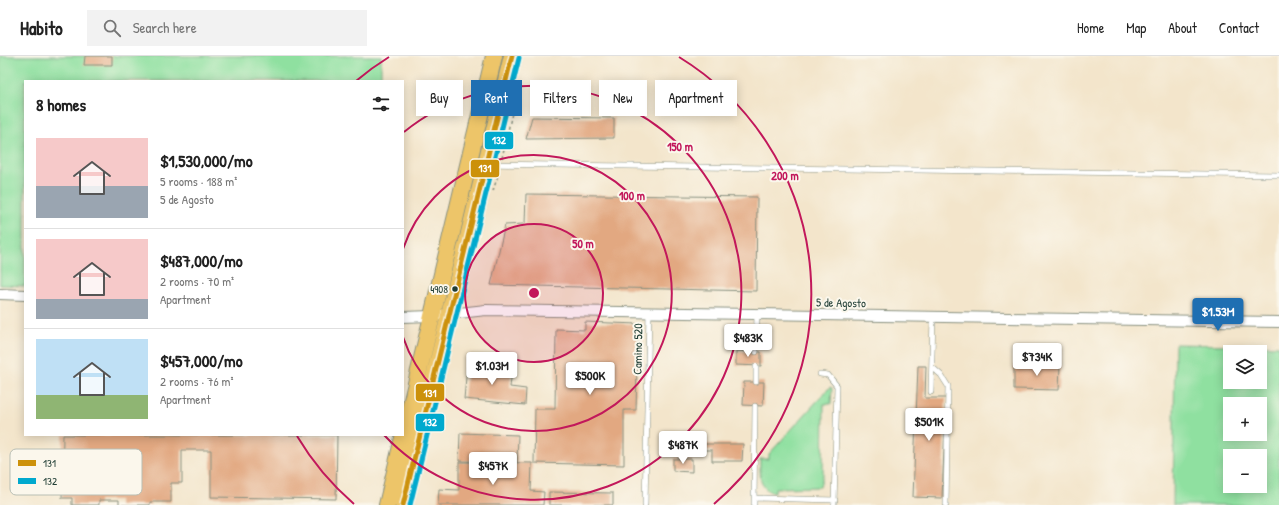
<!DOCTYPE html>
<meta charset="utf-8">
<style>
:root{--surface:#fff;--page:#f2f2f2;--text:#222;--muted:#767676;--line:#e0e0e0;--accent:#1f6fb2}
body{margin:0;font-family:"Patrick Hand",sans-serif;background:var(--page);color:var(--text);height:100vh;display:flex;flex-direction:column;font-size:15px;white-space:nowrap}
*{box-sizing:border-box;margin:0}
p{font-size:13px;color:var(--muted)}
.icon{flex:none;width:22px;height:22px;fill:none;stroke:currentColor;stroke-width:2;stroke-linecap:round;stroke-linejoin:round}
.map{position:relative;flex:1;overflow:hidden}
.sheet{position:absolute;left:24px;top:24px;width:380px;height:356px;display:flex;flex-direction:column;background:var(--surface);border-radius:0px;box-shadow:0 2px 10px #0003}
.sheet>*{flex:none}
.guide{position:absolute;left:416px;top:24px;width:380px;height:36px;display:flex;gap:8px}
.fabs{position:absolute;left:1223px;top:289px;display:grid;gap:8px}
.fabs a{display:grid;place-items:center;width:44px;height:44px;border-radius:0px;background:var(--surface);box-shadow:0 2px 10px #0003;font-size:20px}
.price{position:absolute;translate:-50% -34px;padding:0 9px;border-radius:4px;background:#fff;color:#222;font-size:13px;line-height:26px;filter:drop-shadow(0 1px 2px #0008)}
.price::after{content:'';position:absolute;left:50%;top:24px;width:12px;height:9px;margin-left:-6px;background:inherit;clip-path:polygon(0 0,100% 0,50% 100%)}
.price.selected{background:var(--accent);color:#fff}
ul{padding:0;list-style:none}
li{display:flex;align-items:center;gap:12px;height:100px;padding:0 12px}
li+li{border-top:1px solid var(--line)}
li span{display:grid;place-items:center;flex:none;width:112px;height:80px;border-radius:0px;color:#555}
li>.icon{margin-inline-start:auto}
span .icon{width:48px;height:48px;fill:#fffc;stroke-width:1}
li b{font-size:17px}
h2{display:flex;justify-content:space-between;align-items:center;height:48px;padding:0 12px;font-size:17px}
.tag{padding:0 14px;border-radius:0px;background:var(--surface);box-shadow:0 2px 10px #0003;font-size:14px;line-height:36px}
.tag.selected{background:var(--accent);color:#fff}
header{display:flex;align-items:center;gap:24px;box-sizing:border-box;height:56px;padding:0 20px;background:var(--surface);border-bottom:1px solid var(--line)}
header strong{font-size:19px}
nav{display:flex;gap:22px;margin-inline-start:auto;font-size:14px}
.search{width:280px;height:36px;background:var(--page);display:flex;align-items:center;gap:10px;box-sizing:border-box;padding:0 14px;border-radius:0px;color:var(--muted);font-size:15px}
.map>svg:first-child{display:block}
.green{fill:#8fe0a0;stroke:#578e6a;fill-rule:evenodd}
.building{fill:#e2a881}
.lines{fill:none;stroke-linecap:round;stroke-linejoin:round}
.lane-casing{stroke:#899180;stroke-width:6}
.street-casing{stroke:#899180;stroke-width:12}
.primary-casing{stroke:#899180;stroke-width:18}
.path{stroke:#899180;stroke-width:1.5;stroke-dasharray:3 3;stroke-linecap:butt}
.lane{stroke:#fff;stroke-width:5}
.street{stroke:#fff;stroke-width:10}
.primary{stroke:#edc569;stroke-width:16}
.bus-1-casing{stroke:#fbf7ec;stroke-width:8}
.bus-2-casing{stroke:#fbf7ec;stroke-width:8}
.bus-1{stroke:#cc910a;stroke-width:5}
.bus-2{stroke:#00a9ce;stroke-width:5}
.ring{fill:none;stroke:#c2185b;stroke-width:2}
.bus-dot{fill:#1f3d34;stroke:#fbf7ec;stroke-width:1.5}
.labels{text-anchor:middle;stroke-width:4;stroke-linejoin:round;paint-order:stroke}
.bus-label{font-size:11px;fill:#1f3d34;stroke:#fbf7ec;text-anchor:end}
.street-label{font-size:12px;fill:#1f3d34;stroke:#fbf7ec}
.key{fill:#fbf7ec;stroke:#b9bfb5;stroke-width:1}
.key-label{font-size:11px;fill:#1f3d34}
.centre{fill:#c2185b;stroke:#fbf7ec;stroke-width:2}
.ring-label{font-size:12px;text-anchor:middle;font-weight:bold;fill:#c2185b;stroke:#fbf7ec;stroke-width:4;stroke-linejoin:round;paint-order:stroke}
.line-badge{stroke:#fbf7ec;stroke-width:1.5}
.badge-label{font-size:11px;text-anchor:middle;font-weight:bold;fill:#fff}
</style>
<header>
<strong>Habito</strong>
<div class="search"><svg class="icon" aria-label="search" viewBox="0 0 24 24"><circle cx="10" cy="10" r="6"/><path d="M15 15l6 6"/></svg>Search here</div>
<nav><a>Home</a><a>Map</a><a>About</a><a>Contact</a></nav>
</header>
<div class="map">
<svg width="1279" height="449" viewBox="0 0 1279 449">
<rect width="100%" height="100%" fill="#fbf7ec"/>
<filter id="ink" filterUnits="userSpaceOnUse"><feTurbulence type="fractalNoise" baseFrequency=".025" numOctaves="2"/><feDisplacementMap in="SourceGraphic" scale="8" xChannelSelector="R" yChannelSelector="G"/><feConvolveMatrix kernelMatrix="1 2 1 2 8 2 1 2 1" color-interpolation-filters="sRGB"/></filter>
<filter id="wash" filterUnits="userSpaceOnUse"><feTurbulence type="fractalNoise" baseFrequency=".012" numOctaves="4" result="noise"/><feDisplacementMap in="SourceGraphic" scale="16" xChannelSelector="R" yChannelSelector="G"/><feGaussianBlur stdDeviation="0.9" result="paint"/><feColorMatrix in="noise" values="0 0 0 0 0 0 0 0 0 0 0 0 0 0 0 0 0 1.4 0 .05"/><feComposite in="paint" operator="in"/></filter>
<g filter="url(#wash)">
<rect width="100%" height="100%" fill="#f3e5cb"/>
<path class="green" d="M0,0H381V25H25V230L0,229Z
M1175,288L1279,290V449H1173ZM1230,296H1260V326H1230ZM1230,348H1260V378H1230ZM1230,400H1260V430H1230Z
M830,331L832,332L831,348H824L823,419L820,431L775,432V437C758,434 760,417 760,403H769V398Z"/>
<g id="blocks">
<path class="building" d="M85,0H112V9H84Z
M532,61L614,62V82L526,83Z
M526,138L757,141L756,235L491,229L505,169L525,168Z
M585,266L638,268L636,354H624V409L534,407L535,353H555L556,273L585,274Z
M736,295L761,296V310L736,309Z
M1014,308L1060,309L1059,334L1014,333Z
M467,310L512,314L510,331L526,333L525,349L464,343Z
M918,310H926L925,342H946L942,442L913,441Z
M744,326H764L763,350L743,349Z
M460,377L518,379L517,406L459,405Z
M63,379H337L336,443L211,441V394H182V427H171V446H150V449H119V444H99V449H72V442H62Z
M700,388H743L742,405H712V394H700Z
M673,403H692V416L673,415Z
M459,406L532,407L531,435L544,436L543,449H438L439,433L459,434Z
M549,436L613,437V449H549Z"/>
</g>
</g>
<g filter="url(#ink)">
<use href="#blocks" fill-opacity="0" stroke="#899180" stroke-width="1"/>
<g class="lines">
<g class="lane-casing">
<path id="lane" d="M487,108L1279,119
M756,296L757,258
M932,311L941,319L948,330L946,449
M820,318L828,319L837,330L834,449
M756,326V310
M931,336L933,261
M754,442L835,444
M645,449L649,256
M754,449L755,350"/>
</g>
<g class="street-casing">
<path id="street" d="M0,238L25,239
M403,261L432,260L486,254L1279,266"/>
</g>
<g class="primary-casing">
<path id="primary" d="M387,449L494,0
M403,449L512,0"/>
</g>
<path class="path" d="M502,102L512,57
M493,135L499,116"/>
<use href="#lane" class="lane"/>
<use href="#street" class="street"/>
<use href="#primary" class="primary"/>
<g class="bus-1-casing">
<path id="bus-1" d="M403,449L512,0"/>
</g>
<g class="bus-2-casing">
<path id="bus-2" d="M410,449L519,2"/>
</g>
<use href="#bus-1" class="bus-1"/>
<use href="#bus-2" class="bus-2"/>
</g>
</g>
<circle cx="534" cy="237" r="69" fill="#c2185b" fill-opacity=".12"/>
<g class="ring">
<circle cx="534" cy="237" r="69"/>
<path d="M403 193A138 138 0 1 1 403 281"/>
<path d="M404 76A207 207 0 1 1 384 379"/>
<path d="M354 448A277 277 0 0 1 297 380M356 25A277 277 0 0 1 389 1M679 1A277 277 0 0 1 714 448"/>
</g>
<circle class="bus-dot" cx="455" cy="233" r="3.5"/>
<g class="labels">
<g class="bus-label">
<text x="448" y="237">4908</text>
</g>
<g class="street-label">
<text transform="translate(841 247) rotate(1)" y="4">5 de Agosto</text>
<text transform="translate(638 293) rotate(-89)" y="4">Camino 520</text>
</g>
</g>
<rect x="10" y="393" width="132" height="46" rx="6" class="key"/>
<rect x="18" y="404" width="18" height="6" fill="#cc910a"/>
<rect x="18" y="422" width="18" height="6" fill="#00a9ce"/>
<g class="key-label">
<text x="43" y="411">131</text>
<text x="43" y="429">132</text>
</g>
<circle cx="534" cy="237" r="6" class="centre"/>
<g class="ring-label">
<text x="680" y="95">150 m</text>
<text x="785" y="124">200 m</text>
<text x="632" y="144">100 m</text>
<text x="583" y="192">50 m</text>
</g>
<g class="line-badge">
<rect x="484" y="75" width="30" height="19" rx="4" fill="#00a9ce"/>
<rect x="470" y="103" width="30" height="19" rx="4" fill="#cc910a"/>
<rect x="415" y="327" width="30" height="19" rx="4" fill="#cc910a"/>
<rect x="415" y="357" width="30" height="19" rx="4" fill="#00a9ce"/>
</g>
<g class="badge-label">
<text x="499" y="88">132</text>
<text x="485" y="116">131</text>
<text x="430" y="341">131</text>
<text x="430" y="370">132</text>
</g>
</svg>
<div class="fabs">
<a><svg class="icon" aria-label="layers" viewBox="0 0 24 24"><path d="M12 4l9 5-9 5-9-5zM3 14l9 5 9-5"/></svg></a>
<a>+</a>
<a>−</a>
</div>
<b class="price selected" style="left:1218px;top:276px">$1.53M</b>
<b class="price" style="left:748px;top:302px">$483K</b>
<b class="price" style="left:1037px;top:321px">$734K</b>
<b class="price" style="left:492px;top:330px">$1.03M</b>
<b class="price" style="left:590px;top:340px">$500K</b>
<b class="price" style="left:929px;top:386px">$501K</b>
<b class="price" style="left:683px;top:409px">$487K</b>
<b class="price" style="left:493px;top:430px">$457K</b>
<div class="guide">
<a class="tag">Buy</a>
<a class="tag selected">Rent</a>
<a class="tag">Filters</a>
<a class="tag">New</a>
<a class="tag">Apartment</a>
</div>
<section class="sheet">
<h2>8 homes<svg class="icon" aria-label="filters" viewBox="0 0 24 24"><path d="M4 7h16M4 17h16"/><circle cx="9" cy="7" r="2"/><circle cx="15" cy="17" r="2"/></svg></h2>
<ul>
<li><span style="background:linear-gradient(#f6c9c9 60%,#9aa5b1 0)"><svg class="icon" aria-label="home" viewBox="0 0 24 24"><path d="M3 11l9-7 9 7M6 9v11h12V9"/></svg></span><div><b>$1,530,000/mo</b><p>5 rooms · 188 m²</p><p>5 de Agosto</p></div></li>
<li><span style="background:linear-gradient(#f6c9c9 75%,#9aa5b1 0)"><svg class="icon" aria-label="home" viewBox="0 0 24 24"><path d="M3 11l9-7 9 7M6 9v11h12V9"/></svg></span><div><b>$487,000/mo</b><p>2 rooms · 70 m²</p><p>Apartment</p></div></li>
<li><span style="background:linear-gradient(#bfe0f5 70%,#8fb573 0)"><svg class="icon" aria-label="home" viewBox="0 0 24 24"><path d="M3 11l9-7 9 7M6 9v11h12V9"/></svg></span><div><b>$457,000/mo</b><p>2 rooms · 76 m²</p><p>Apartment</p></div></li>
</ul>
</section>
</div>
